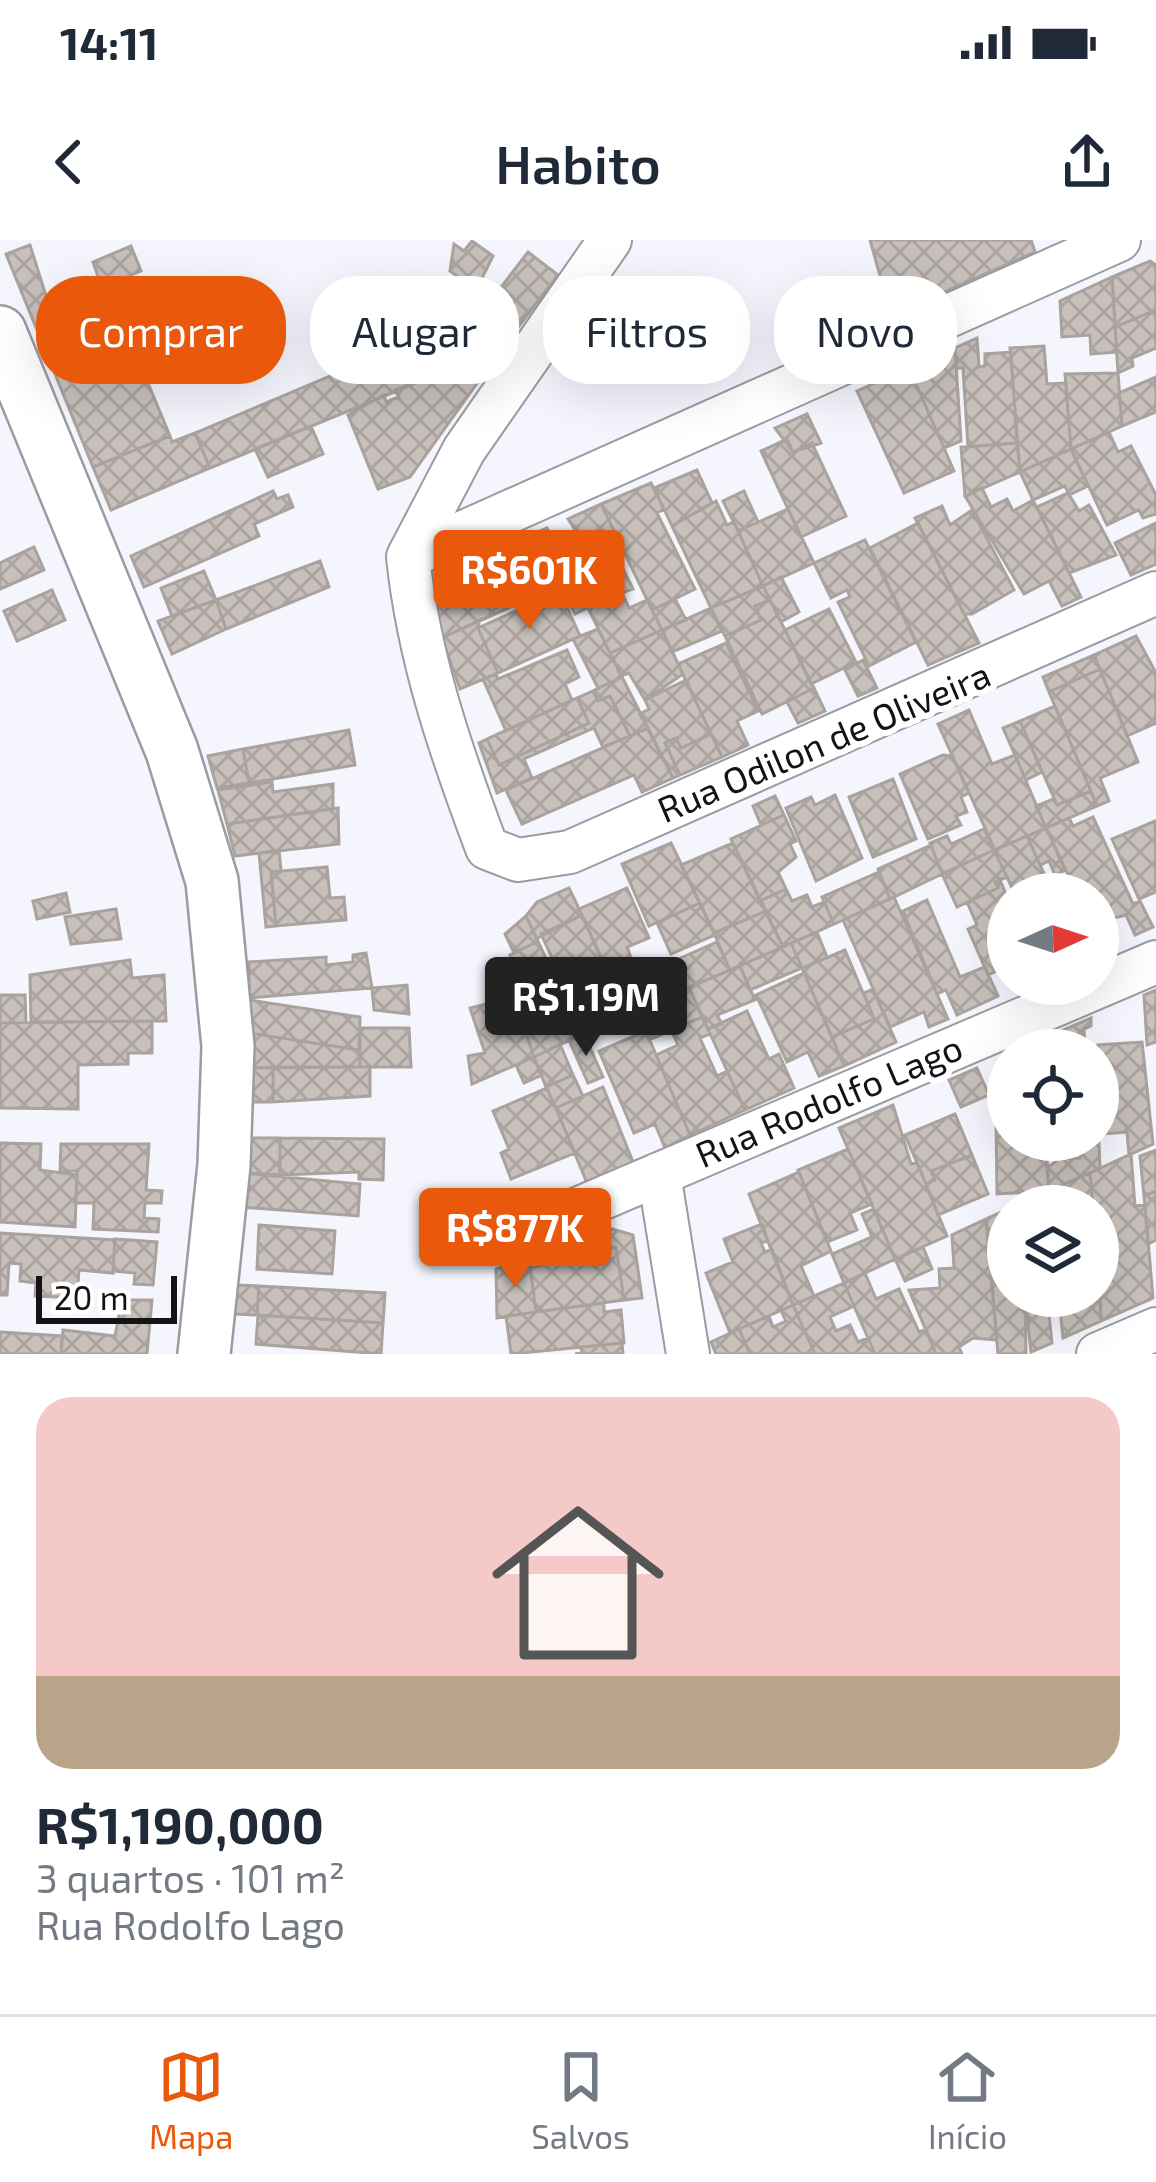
<!DOCTYPE html>
<html lang="pt">
<meta charset="utf-8">
<style>
:root{--surface:#fff;--page:#f6f6f7;--text:#1f2937;--muted:#747a83;--line:#e0e1e3;--accent:#ea580c}
body{margin:0;font-family:"Exo 2",sans-serif;background:var(--page);color:var(--text);height:100vh;display:flex;flex-direction:column;font-size:45px;white-space:nowrap}
*{box-sizing:border-box;margin:0}
p{font-size:39px;color:var(--muted)}
.icon{flex:none;width:66px;height:66px;fill:none;stroke:currentColor;stroke-width:2;stroke-linecap:round;stroke-linejoin:round}
.map{position:relative;height:1114px;overflow:hidden}
.drawer{display:flex;flex-direction:column;background:var(--surface);flex:1}
.drawer>*{flex:none}
.hud{position:absolute;left:36px;top:36px;width:1086px;height:108px;display:flex;gap:24px}
.needle{width:78px;rotate:87deg}
.buttons{position:absolute;left:987px;top:633px;display:grid;gap:24px}
.buttons a{display:grid;place-items:center;width:132px;height:132px;border-radius:50%;background:var(--surface);box-shadow:0 12px 48px #0002;font-size:60px}
.scale{position:absolute;left:36px;bottom:30px;width:141px;box-sizing:border-box;padding-left:12px;border:6px solid #131316;border-top:0;font-size:33px;line-height:42px;white-space:nowrap;color:#131316;-webkit-text-stroke:9px #fff;paint-order:stroke}
.price{position:absolute;translate:-50% -102px;padding:0 27px;border-radius:12px;background:var(--accent);color:#fff;font-size:39px;line-height:78px;filter:drop-shadow(0 3px 6px #0008)}
.price::after{content:'';position:absolute;left:50%;top:72px;width:36px;height:27px;margin-left:-18px;background:inherit;clip-path:polygon(0 0,100% 0,50% 100%)}
.price.on{background:#222;color:#fff}
ul{padding:0;list-style:none}
li{display:grid;align-content:center;gap:24px;height:636px;padding:0 36px}
li+li{border-top:3px solid var(--line)}
li span{display:grid;place-items:center;height:372px;border-radius:36px;color:#555}
li>.icon{margin-inline-start:auto}
span .icon{width:216px;height:216px;fill:#fffc;stroke-width:1}
li b{font-size:51px}
.chip{padding:0 42px;border-radius:48px;background:var(--surface);box-shadow:0 12px 48px #0002;font-size:42px;line-height:108px}
.chip.on{background:var(--accent);color:#fff}
.status{display:flex;justify-content:space-between;align-items:center;height:84px;padding:0 60px;background:var(--surface);direction:ltr}
.status svg{height:33px;fill:currentColor}
header{display:flex;justify-content:space-between;align-items:center;height:156px;padding:0 36px;background:var(--surface);font-size:54px;font-weight:600}
.tabs{display:flex;justify-content:space-around;align-items:center;height:168px;border-top:3px solid var(--line);background:var(--surface);font-size:33px;color:var(--muted)}
.tabs a{display:grid;justify-items:center;gap:6px}
.tabs .on{color:var(--accent)}
.map>svg:first-child{display:block}
.building{fill:url(#building-cross-hatch);stroke:#a9a29d;stroke-width:3}
.lines{fill:none;stroke-linecap:round;stroke-linejoin:round}
.minor-casing{stroke:#9b9ca3;stroke-width:46}
.tertiary-casing{stroke:#9b9ca3;stroke-width:56}
.minor{stroke:#fff;stroke-width:42}
.tertiary{stroke:#fff;stroke-width:51}
.labels{text-anchor:middle;stroke-width:12;stroke-linejoin:round;paint-order:stroke}
.street-label{font-size:36px;fill:#131316;stroke:#fff}
</style>
<div class="status"><b>14:11</b><svg viewBox="0 0 49 12"><path d="M0 12V9h3v3zM5 12V6h3v6zM10 12V3h3v9zM15 12V0h3v12zM26 1h20v11H26zM47 4h2v5h-2z"/></svg></div>
<header><svg class="icon" aria-label="back" viewBox="0 0 24 24"><path d="M15 5l-7 7 7 7"/></svg>Habito<svg class="icon" aria-label="share" viewBox="0 0 24 24"><path d="M12 15V3M7 8l5-5 5 5M5 13v7h14v-7"/></svg></header>
<div class="map">
<svg width="1156" height="1114" viewBox="0 0 1156 1114">
<defs>
<pattern id="building-cross-hatch" width="8" height="8" patternUnits="userSpaceOnUse" patternTransform="scale(3)"><rect width="8" height="8" fill="#c8c0bb"/><path d="M0 0l8 8M0 8l8-8" fill="none" stroke="#aba4a0"/></pattern>
</defs>
<rect width="100%" height="100%" fill="#f4f5fd"/>
<path class="building" d="M870,0H1031L1035,12L891,75Z
M472,1L493,16L476,50L450,31L454,4L464,11Z
M30,5L46,56L105,40L170,196L93,227L6,14Z
M131,6L141,31L107,45L100,42L93,22Z
M528,12L558,35L503,107L210,228L195,193L482,72Z
M1150,21L1156,25V70L1115,87L1112,37Z
M1112,37L1117,112L1091,114L1090,95L1062,97L1060,61Z
M1156,70V108L1132,118L1133,126L1118,133L1115,87Z
M977,98L979,127L985,126V114L1011,112L1017,203L968,207L963,128H956L955,108Z
M1044,106L1047,144L1066,143L1071,209L1020,232L1010,108Z
M503,107L410,237L378,249L348,175L384,155L386,162L399,157L395,150Z
M955,108L961,201L944,208L909,128Z
M909,128L954,231L904,253L857,151Z
M1118,133L1122,186L1071,209L1065,134Z
M1156,137V172L1122,186L1119,153Z
M807,174L821,203L793,212L775,188Z
M311,186L323,214L268,237L255,209Z
M1109,192L1118,212L1131,206L1156,255V274L1143,278L1139,270L1107,285L1071,209Z
M195,193L210,228L111,270L93,227L170,196L172,202Z
M787,199L793,212L812,203L846,276L801,297L761,211Z
M1017,203L1020,232L965,256L961,207Z
M1071,209L1088,246L1069,255L1065,246L1033,260L1020,232Z
M697,230L712,263L672,286L654,248Z
M651,243L664,269L657,273L695,349L652,370L601,264Z
M982,248L991,267L1007,259L1013,271L1033,260L1081,357L1062,366L1049,341L1024,354L965,256Z
M273,251L277,259L288,255L293,267L254,284L259,296L144,347L131,316Z
M744,251L758,282L738,291L723,261Z
M1068,253L1079,271L1089,265L1116,315L1069,333L1037,267Z
M716,261L727,285L734,282L763,346L711,368L672,286Z
M601,264L615,293L583,302L568,279Z
M942,266L950,285L972,270L1014,350L972,374H964L915,278Z
M788,269L814,323L763,346L738,291Z
M918,283L979,403L928,425L870,308Z
M1156,283V324L1131,335L1115,303Z
M547,288L553,300L528,310L546,352L526,360L506,306Z
M605,292L633,349L587,366L556,305L579,294L583,302Z
M553,300L573,340L546,352L528,310Z
M865,300L916,402L869,426L838,362L850,357L847,350L831,358L814,323Z
M506,306L526,360L442,398L430,365L438,334Z
M34,307L44,330L0,349V323Z
M320,321L329,347L226,389L216,360Z
M204,331L216,360L172,376L161,348Z
M781,337L799,372L781,382L763,346Z
M573,340L587,368L575,374L561,345Z
M763,346L770,360L755,366L761,380L725,396L711,368Z
M52,350L65,380L17,401L4,371Z
M560,351L580,396L498,433L478,388Z
M621,351L629,368L647,360L662,390L610,413L587,366Z
M675,359L686,380L662,390L652,370Z
M216,360L226,389L172,414L158,381Z
M770,360L814,448L762,474L725,396L761,380L755,366Z
M711,368L722,391L672,412L662,390Z
M829,369L856,422L811,444L785,390Z
M480,380L478,388L498,433L460,449L442,398Z
M598,389L622,437L598,448L573,399Z
M662,390L683,434L645,460L629,433L621,436L610,413Z
M1136,396L1156,433V483L1127,496L1094,415Z
M726,403L758,471L737,481L748,505L722,517L678,424Z
M567,410L579,437L565,444L572,460L506,491L483,439L496,434L498,439Z
M1094,415L1100,429L1049,452L1043,437Z
M863,420L877,448L858,456L845,430Z
M1100,429L1138,522L1100,538L1109,561L1097,566L1049,452Z
M622,437L648,488L630,496L610,456L598,461L593,451Z
M686,440L711,494L681,508L676,498L665,503L680,535L673,538L640,474L649,469L645,460Z
M814,448L825,471L798,483L787,462Z
M593,451L598,461L610,456L630,496L603,507L594,488L524,519L532,538L497,553L479,503L487,499L499,525L589,483L577,458Z
M577,458L589,483L499,525L487,499Z
M1055,466L1091,551L1057,565L1020,481Z
M969,470L992,524L1015,515L1046,588L995,610L938,484Z
M1020,481L1042,532L1026,540L1003,488Z
M648,488L673,538L642,552L634,535L522,584L506,550Z
M349,490L355,525L249,543L243,509Z
M711,494L722,517L680,535L665,503L676,498L681,508Z
M243,509L249,543L217,548L208,516Z
M943,515L952,516L969,553L961,557L967,572L956,576L961,585L928,599L900,534Z
M893,539L916,599L873,617L849,557Z
M272,542L273,552L333,544V569L227,584L218,550Z
M1091,551L1097,566L1046,588L1036,566L1053,559L1057,565Z
M835,555L862,618L816,641L786,568L811,557L815,565Z
M775,556L784,575L761,585L753,566Z
M338,568L339,604L235,616L227,584Z
M784,575L796,601L790,604L796,617L778,632L786,649L760,661L731,599Z
M1093,577L1133,664L1140,661L1153,687L1135,695L1126,675L1098,682V654H1077L1046,588L1069,578L1073,586Z
M1155,581L1156,652L1139,659L1112,599Z
M1046,588L1065,630L1055,635L1049,621L1040,625L1027,596Z
M984,589L994,610L942,634L930,603L947,596L951,604Z
M1027,596L1040,625L1054,654H1015L994,610Z
M671,603L700,663L649,686L622,624Z
M733,603L766,671L714,693L681,625Z
M931,605L942,634L890,659L878,629Z
M279,610L281,631L271,632L276,686L266,687L259,613Z
M994,610L1007,637L995,642L998,648L957,667L942,634Z
M327,627L330,658L344,657L346,680L276,686L271,632Z
M879,632L890,659L834,684L822,657Z
M1000,640L1008,659V726L988,735L968,689L977,685L967,662L998,648Z
M569,648L582,675L536,699L526,676L537,662Z
M627,648L649,698L627,707L638,736L614,747L579,669Z
M786,649L792,661L807,655L812,667L824,662L834,684L783,707L760,661Z
M66,653L70,672L37,679L33,661Z
M894,657L948,779L929,787L924,772L890,787L843,680Z
M927,660L960,737L985,727L998,756L957,775L946,750L937,754L903,671Z
M700,663L715,695L671,714L657,683Z
M116,669L121,699L71,704L65,677Z
M766,671L783,707L730,730L714,693Z
M582,675L612,741L571,759L541,694Z
M526,676L538,701L514,713L505,694Z
M817,692L827,717L802,728L791,703Z
M538,701L581,795L534,817L504,728L515,726L510,715Z
M717,702L730,730L679,752L667,724Z
M791,703L802,728L750,750L740,726Z
M845,710L874,779L832,797L802,728Z
M366,713L372,748L249,758V722L326,717V725L353,722V715Z
M130,720L132,738L164,735L166,781L31,782L30,735Z
M667,724L679,752L627,774L614,747Z
M740,726L755,760L717,775L722,784L708,789L689,747Z
M804,733L844,826L819,836L808,812L787,822L756,755Z
M407,745L409,774L374,770L372,748Z
M689,747L702,777L649,800L637,771Z
M873,749L896,802L844,826L832,797L874,779L864,753Z
M1156,750V802L1147,805L1144,755Z
M0,755H25L26,783H0Z
M619,755L627,774L581,795L572,775Z
M514,757L534,817L472,844L468,816L485,813L470,768Z
M249,760L360,777L359,810L249,793Z
M747,771L769,819L779,814L794,848L745,870L708,789Z
M702,777L710,794L700,798L717,836L727,831L745,870L690,895L656,815L678,805L671,790Z
M1091,778V786L1084,789L1085,810H1039L1038,801Z
M152,781V813H128V824L78,825V869L0,868V783Z
M360,788H409L411,827H360Z
M646,791L690,895L665,908L655,884L634,893L599,811Z
M249,793L359,810L360,827L249,828Z
M584,794L603,837L588,843L569,800Z
M1142,802L1153,904L1129,915L1127,892L1103,894L1098,805Z
M560,804L573,835L546,847L534,817Z
M534,817L542,835L524,843L516,825Z
M273,827V862H248L249,828Z
M273,827H370V856L273,862Z
M977,828L989,855L961,867L949,840Z
M573,835L583,856L556,868L546,847Z
M603,847L633,922L587,943L556,868Z
M547,848L575,913L511,939L501,913L509,909L493,871Z
M893,865L911,924L917,922L947,996L895,1019L839,888Z
M955,874L972,915L931,931L935,940L926,944L905,895Z
M1008,876V900H1046L1049,951L997,954L996,877Z
M246,898H280V935L244,933Z
M280,898L384,899L383,940L359,939V932L280,935Z
M0,903L41,904L40,930L77,935L75,987L0,982Z
M1099,903L1100,928L1049,951L1047,928L1059,919L1080,918V904Z
M61,904H149L146,950L162,951L161,963H145L144,978L159,979L158,992L93,989L94,963H76L77,931H60Z
M848,909L872,964L850,973L857,990L827,1002L798,930Z
M1156,910V951L1144,956L1140,916Z
M1131,914L1135,966L1145,965L1153,1058L1101,1081L1098,966H1093L1090,933Z
M972,915L988,954L938,975L926,944L935,940L931,931Z
M799,932L831,1011L801,1026L814,1056L793,1065L749,954Z
M244,933L360,944L358,976L241,967Z
M1090,933L1093,966H1050L1049,951Z
M1156,951V1000L1148,1004L1144,956Z
M539,965L554,1009L508,1024L495,984Z
M874,969L895,1019L844,1043L832,1014L872,997L862,974Z
M1008,969V1056H1025L1026,1114H998L986,979Z
M986,979L997,1100L973,1098L959,1107L962,1114H936L909,1050L940,1048L939,1029L954,1028L952,995Z
M762,984L768,1001L761,1003L765,1012L772,1009L793,1065L730,1093L706,1033L733,1022L724,999Z
M259,985L335,991L332,1034L257,1029Z
M612,989L633,995L642,1058L624,1060L616,1007L607,1009L602,993Z
M0,993L115,1000L113,1033L79,1030L77,1058L35,1056L36,1043L20,1041L21,1024L9,1023L7,1055H0Z
M115,999L157,1002L153,1045L134,1044L135,1033L113,1031Z
M616,1007L624,1060L536,1072L530,1028Z
M923,1007L932,1029L905,1041L895,1019Z
M529,1018L536,1072L497,1078L496,1029Z
M865,1033L876,1059L899,1049L919,1092L926,1089L936,1114H875L844,1043Z
M844,1043L854,1066L830,1077L836,1091L850,1085L858,1102L868,1098L875,1114H815L793,1065Z
M236,1045L259,1046L257,1075L234,1074Z
M259,1046L385,1053L383,1083L257,1075Z
M1099,1053L1101,1081L1063,1098L1060,1070Z
M1025,1056H1059L1060,1070L1049,1075L1052,1103L1031,1112Z
M122,1060H152L147,1114H61L63,1090L115,1096Z
M604,1063V1072L621,1070L624,1103L511,1114L506,1076Z
M793,1065L815,1114H750L739,1089L769,1076L773,1087L786,1081L781,1071Z
M258,1075L383,1083L381,1114L256,1104Z
M739,1089L750,1114H716L711,1102Z
M0,1092L62,1096L61,1114H0Z
M622,1103L623,1114H575L582,1113L581,1107Z"/>
<g class="lines">
<g class="minor-casing">
<path id="minor" d="M408,317C419,420 451,512 487,608L518,620L570,612L1156,353
M408,317L1119,0
M408,317L464,210L610,0
M659,934L688,1114
M568,973L1156,722
M1098,1114L1156,1089"/>
</g>
<g class="tertiary-casing">
<path id="tertiary" d="M0,92L172,511L212,641L228,806L224,925L204,1114"/>
</g>
<use href="#minor" class="minor"/>
<use href="#tertiary" class="tertiary"/>
</g>
<g class="labels">
<g class="street-label">
<text transform="translate(824 502) rotate(-23)" y="13">Rua Odilon de Oliveira</text>
<text transform="translate(829 861) rotate(-23)" y="13">Rua Rodolfo Lago</text>
</g>
</g>
</svg>
<div class="buttons">
<a><svg class="needle" viewBox="-14 -14 28 28"><path d="M0-13l5 13h-10z" fill="#e53935"/><path d="M0 13l5-13h-10z" fill="#747a83"/></svg></a>
<a><svg class="icon" aria-label="locate" viewBox="0 0 24 24"><circle cx="12" cy="12" r="6"/><path d="M12 2v4M12 18v4M2 12h4M18 12h4"/></svg></a>
<a><svg class="icon" aria-label="layers" viewBox="0 0 24 24"><path d="M12 4l9 5-9 5-9-5zM3 14l9 5 9-5"/></svg></a>
</div>
<div class="scale">20 m</div>
<b class="price" style="left:529px;top:392px">R$601K</b>
<b class="price on" style="left:586px;top:819px">R$1.19M</b>
<b class="price" style="left:515px;top:1050px">R$877K</b>
<div class="hud">
<a class="chip on">Comprar</a>
<a class="chip">Alugar</a>
<a class="chip">Filtros</a>
<a class="chip">Novo</a>
</div>
</div>
<section class="drawer">
<ul>
<li><span style="background:linear-gradient(#f6c9c9 75%,#b9a48a 0)"><svg class="icon" aria-label="home" viewBox="0 0 24 24"><path d="M3 11l9-7 9 7M6 9v11h12V9"/></svg></span><div><b>R$1,190,000</b><p>3 quartos · 101 m²</p><p>Rua Rodolfo Lago</p></div></li>
</ul>
</section>
<nav class="tabs">
<a class="on"><svg class="icon" aria-label="map" viewBox="0 0 24 24"><path d="M3 6l6-2 6 2 6-2v14l-6 2-6-2-6 2zM9 4v14M15 6v14"/></svg>Mapa</a>
<a><svg class="icon" aria-label="saved" viewBox="0 0 24 24"><path d="M7 4h10v16l-5-4-5 4z"/></svg>Salvos</a>
<a><svg class="icon" aria-label="home" viewBox="0 0 24 24"><path d="M3 11l9-7 9 7M6 9v11h12V9"/></svg>Início</a>
</nav>
